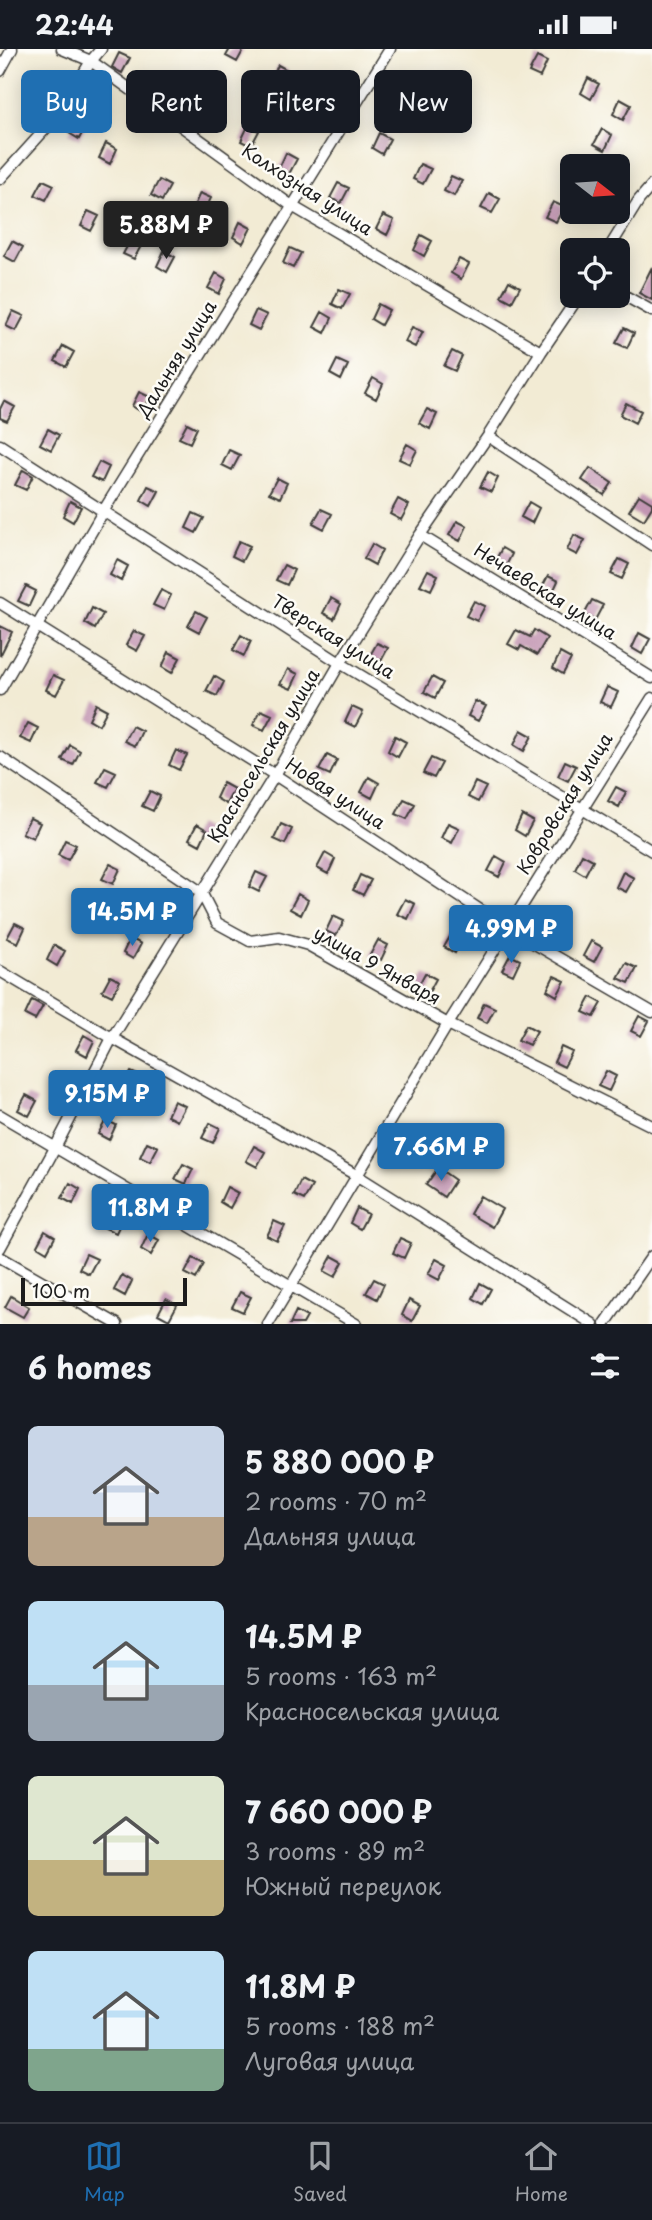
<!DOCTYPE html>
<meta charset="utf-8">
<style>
:root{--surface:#171b24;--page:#242831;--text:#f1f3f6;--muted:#9ea1a6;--line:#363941;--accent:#1f6fb2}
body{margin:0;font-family:"Playpen Sans",sans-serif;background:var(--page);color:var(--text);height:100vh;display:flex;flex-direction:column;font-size:26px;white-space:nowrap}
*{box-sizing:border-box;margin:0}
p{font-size:23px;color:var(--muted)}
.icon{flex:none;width:38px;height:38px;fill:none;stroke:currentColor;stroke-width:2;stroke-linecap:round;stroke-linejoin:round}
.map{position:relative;height:1275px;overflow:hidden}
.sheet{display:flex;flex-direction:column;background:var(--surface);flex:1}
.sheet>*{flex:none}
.banner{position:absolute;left:21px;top:21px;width:611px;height:63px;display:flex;gap:14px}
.needle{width:46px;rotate:107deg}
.buttons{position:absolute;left:560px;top:105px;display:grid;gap:14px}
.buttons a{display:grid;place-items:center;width:70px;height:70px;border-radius:10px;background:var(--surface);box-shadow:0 4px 18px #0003;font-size:35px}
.scale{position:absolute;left:21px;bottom:18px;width:166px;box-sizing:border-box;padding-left:7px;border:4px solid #1c1c1c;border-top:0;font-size:19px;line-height:24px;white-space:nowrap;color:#1c1c1c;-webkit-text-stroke:5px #fdfcf7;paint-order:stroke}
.price{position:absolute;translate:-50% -60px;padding:0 16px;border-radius:7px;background:var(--accent);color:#fff;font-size:23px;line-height:46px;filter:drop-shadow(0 2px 4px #0008)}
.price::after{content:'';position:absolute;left:50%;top:42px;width:21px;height:16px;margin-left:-10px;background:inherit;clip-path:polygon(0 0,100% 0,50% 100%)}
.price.on{background:#222;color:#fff}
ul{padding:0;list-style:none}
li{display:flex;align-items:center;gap:21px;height:175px;padding:0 28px}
li span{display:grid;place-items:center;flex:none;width:196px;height:140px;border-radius:10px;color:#555}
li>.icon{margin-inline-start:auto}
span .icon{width:84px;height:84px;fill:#fffc;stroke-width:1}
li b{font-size:30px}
h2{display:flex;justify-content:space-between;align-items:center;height:84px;padding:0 28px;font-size:30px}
.chip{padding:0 24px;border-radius:10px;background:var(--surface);box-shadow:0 4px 18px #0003;font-size:24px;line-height:63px}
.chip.on{background:var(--accent);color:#fff}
.status{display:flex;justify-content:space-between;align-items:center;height:49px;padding:0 35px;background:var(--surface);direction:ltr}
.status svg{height:19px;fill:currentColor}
.dock{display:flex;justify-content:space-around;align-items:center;height:98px;border-top:2px solid var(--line);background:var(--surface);font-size:19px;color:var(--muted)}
.dock a{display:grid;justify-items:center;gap:4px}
.dock .on{color:var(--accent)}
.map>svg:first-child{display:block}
.building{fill:#c295b2}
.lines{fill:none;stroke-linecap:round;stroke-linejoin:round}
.street-casing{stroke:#3c3b38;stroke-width:13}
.street{stroke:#fff;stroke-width:10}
.labels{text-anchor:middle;stroke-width:5;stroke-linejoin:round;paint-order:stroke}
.street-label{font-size:18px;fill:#1c1c1c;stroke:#fdfcf7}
</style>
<div class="status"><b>22:44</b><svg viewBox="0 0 49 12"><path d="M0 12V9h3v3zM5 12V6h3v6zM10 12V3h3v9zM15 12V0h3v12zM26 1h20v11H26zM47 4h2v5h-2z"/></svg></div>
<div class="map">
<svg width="652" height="1275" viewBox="0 0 652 1275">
<rect width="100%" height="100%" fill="#fdfcf7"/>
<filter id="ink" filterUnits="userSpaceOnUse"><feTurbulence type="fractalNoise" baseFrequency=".0143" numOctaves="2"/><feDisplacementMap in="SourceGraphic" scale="14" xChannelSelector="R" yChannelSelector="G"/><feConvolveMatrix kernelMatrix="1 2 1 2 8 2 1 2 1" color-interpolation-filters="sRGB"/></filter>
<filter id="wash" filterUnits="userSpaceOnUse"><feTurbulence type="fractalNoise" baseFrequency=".00686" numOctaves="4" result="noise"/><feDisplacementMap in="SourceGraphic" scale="28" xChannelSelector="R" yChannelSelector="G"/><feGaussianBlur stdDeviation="1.57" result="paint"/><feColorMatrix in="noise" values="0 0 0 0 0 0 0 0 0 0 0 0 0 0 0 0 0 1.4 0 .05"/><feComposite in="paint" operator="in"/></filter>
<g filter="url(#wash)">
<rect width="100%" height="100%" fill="#f2ebd4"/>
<g id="blocks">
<path class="building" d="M230,0H244L237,13L226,7Z
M119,4L130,9L122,24L112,18Z
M537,8L547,13L540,28L529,23Z
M278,16L289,22L282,37L271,31Z
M166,27L177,33L169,47L158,42Z
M588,29L599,35L591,50L581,44Z
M326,50L336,55L329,70L318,65Z
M620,50L631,56L623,71L613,65Z
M210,57L221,62L213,77L203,72Z
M76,69L87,75L79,90L69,84Z
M248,77L259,82L251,97L241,92Z
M602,80L612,86L605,101L594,95Z
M379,84L390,90L382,105L372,99Z
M106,94L117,100L110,115L99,109Z
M286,104L297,110L289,125L279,119Z
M420,115L431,120L423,135L413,130Z
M451,127L462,132L454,147L444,142Z
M43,131L54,136L46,151L35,146Z
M159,131L170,137L162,152L151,146Z
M338,134L349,139L341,154L330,149Z
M200,144L211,149L204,164L193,159Z
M489,144L500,150L492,164L481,159Z
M553,153L564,158L556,173L545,168Z
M88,162L99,167L91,182L81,177Z
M383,166L394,171L387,186L376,180Z
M240,173L251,179L243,194L233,188Z
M421,186L432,192L424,207L414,201Z
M131,190L142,195L134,210L123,205Z
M12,192L23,198L15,213L4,207Z
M290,199L301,204L293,219L283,214Z
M164,202L175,208L167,223L157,217Z
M459,210L469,215L461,230L451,224Z
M652,218V251L639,244Z
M216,224L226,230L219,245L208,239Z
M509,232L520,238L512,253L501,247Z
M339,240L350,245L342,260L332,255Z
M378,255L389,261L381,276L371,270Z
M256,261L267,266L259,281L249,276Z
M13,262L24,267L16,282L6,277Z
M322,263L332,269L325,284L314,278Z
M412,278L423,283L415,298L405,293Z
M624,279L634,284L627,299L616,294Z
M63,297L74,303L66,318L55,312Z
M452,302L462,307L455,322L444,317Z
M337,311L348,316L341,331L330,325Z
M373,329L383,335L376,350L365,344Z
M139,343L150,348L142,363L132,357Z
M4,352L15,358L7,372L0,369V360Z
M626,354L641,362L635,374L620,366Z
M427,360L437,365L430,380L419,374Z
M187,374L197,379L190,394L179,389Z
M48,380L59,386L51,401L40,395Z
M407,395L417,401L410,415L399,410Z
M229,401L240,406L232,421L222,416Z
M99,413L109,418L102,433L91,428Z
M590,419L612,434L604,446L582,431Z
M23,421L33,427L26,441L15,436Z
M488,423L498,429L491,443L480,438Z
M277,429L287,434L280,449L269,444Z
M148,437L159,442L151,457L141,451Z
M639,446L652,454V458L644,471L629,462Z
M398,450L409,456L401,471L390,465Z
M70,452L81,458L73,473L63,467Z
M529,453L539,459L532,474L521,468Z
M321,460L332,465L324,480L313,474Z
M193,464L204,469L196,484L186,479Z
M457,472L467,477L460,492L449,486Z
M574,486L585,491L577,506L567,501Z
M239,492L250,497L242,512L232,507Z
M372,495L382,501L375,516L364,510Z
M502,499L512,505L505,519L494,514Z
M619,510L629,515L622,530L611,525Z
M117,511L128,517L121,532L110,526Z
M284,516L294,521L287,536L276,531Z
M428,521L438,526L431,541L420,536Z
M548,527L558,532L551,547L540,542Z
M26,537L36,542L29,557L18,552Z
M161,541L171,546L164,561L153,556Z
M331,549L341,555L334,570L323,564Z
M592,551L603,556L595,571L584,566Z
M474,552L485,557L477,572L466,567Z
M92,559L103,565L95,580L85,574Z
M196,562L207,568L199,583L188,577Z
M0,577L12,583L0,607Z
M516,581L530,588L534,581L547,589L537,606L521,597L519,601L508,595Z
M134,582L145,587L137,602L126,596Z
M639,584L650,590L642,605L632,599Z
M241,586L251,592L244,607L233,601Z
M377,594L388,599L380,614L369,608Z
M169,603L180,609L172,624L162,618Z
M560,604L571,610L563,625L553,619Z
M288,620L298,625L291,640L280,635Z
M53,626L64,631L56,646L46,641Z
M214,627L224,633L217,647L206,642Z
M432,628L443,634L435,649L424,643Z
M607,638L618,643L611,658L600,653Z
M475,652L486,657L478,672L468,667Z
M96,655L107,661L99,676L89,670Z
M352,658L363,663L355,678L345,673Z
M261,661L272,666L264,681L253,676Z
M28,674L38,679L31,694L20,689Z
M132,677L142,682L135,697L124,692Z
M521,681L532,687L524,702L514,696Z
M395,687L406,693L398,708L388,702Z
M70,696L80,702L73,716L62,711Z
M176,701L187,706L179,721L169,716Z
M327,706L337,711L330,726L319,721Z
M431,709L442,714L434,729L423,724Z
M565,712L576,717L568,732L558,727Z
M105,718L116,723L108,738L97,733Z
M369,728L379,734L372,749L361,743Z
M475,733L486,738L478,753L468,748Z
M223,734L234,740L226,755L216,749Z
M616,738L626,743L619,758L608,752Z
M150,742L160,747L153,762L142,757Z
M404,750L415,755L407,770L396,765Z
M522,766L533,772L525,787L515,781Z
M30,769L40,774L33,789L22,784Z
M448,774L459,779L452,794L441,789Z
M197,775L207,781L200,796L189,790Z
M281,775L292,780L285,795L274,790Z
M65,791L76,796L68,811L58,806Z
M325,804L335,810L328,825L317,819Z
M582,805L593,811L585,826L575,820Z
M496,807L506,813L499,828L488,822Z
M110,815L120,820L113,835L102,830Z
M256,823L267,828L259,843L249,838Z
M623,823L634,829L626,843L616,838Z
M360,826L371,831L363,846L353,841Z
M298,845L308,851L301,866L290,860Z
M157,848L168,854L160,869L149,863Z
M405,850L415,855L408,870L397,865Z
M544,865L554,870L547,885L536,879Z
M333,867L344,872L336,887L326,882Z
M15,874L25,879L18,894L7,889Z
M452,884L462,889L455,904L444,898Z
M130,889L141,895L133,910L123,904Z
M378,891L388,896L381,911L370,906Z
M591,892L602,898L594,913L583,907Z
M54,896L65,902L57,917L47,911Z
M510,906L520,911L513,926L502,921Z
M626,914L637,919L629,934L618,929Z
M425,924L436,930L428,945L417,939Z
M110,927L120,932L112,947L102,942Z
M554,927L565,932L557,947L547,941Z
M591,948L602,954L594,968L583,963Z
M32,951L43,957L35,971L25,966Z
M484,954L495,959L487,974L477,969Z
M639,967L649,972L641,987L631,982Z
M526,976L537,982L529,996L518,991Z
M84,986L94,992L87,1007L76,1001Z
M561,998L572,1003L564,1018L554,1013Z
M606,1022L616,1027L609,1042L598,1037Z
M131,1023L142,1028L134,1043L123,1037Z
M26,1046L37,1052L29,1067L18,1061Z
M174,1052L185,1057L177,1072L167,1067Z
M106,1071L116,1076L109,1091L98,1085Z
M210,1074L220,1079L213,1094L202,1089Z
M147,1093L158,1098L150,1113L140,1108Z
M254,1097L265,1103L257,1118L246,1112Z
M183,1115L193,1120L186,1135L175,1130Z
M438,1119L455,1131L444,1148L426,1136Z
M301,1131L312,1137L304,1151L294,1146Z
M70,1134L80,1140L73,1155L62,1149Z
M227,1138L238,1144L230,1159L220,1153Z
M480,1147L502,1160L492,1178L470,1165Z
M357,1159L368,1165L360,1180L350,1174Z
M113,1164L123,1169L116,1184L105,1179Z
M274,1172L285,1177L277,1192L267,1187Z
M45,1182L55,1188L47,1203L37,1197Z
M148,1185L159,1191L151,1206L141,1200Z
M400,1189L411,1194L404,1209L393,1204Z
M86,1205L97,1210L89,1225L79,1220Z
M332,1207L343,1213L335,1228L324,1222Z
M193,1209L204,1215L196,1230L185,1224Z
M436,1210L447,1216L439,1231L428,1225Z
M122,1226L132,1232L125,1247L114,1241Z
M374,1230L384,1235L377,1250L366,1244Z
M480,1234L491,1240L483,1255L473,1249Z
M240,1243L251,1248L243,1263L232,1258Z
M11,1247L29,1258L23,1268L5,1258Z
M166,1250L177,1256L169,1271L158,1265Z
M409,1251L420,1257L412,1272L402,1266Z
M296,1262L307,1268L303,1275H290Z"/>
</g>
</g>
<g filter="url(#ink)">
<use href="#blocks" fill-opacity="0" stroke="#3c3b38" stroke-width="2"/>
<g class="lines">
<g class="street-casing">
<path id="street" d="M62,0L91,12L292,157L541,303
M0,22L12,0
M0,130L59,65L91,12L101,0
M608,201L639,151L652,136
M618,243L652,262
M488,387L652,496
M0,396L340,614L652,802
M420,486L652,629
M0,554L275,726L509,880L652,963
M0,641L104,461L390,0
M0,708L201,843L217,874L250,892L279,888L308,896L448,975L652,1077
M0,922L112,989L356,1126L593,1275
M0,1066L356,1275
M0,1199L55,1099L112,989L275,726L340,614L420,486L488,387L541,303L579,247
M0,1208L117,1275
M268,1275L448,975L652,649
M605,1275L652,1207"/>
</g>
<use href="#street" class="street"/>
</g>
</g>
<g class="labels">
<g class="street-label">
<text transform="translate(307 141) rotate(33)" y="6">Колхозная улица</text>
<text transform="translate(177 310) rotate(-58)" y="6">Дальняя улица</text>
<text transform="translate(545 543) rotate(32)" y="6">Нечаевская улица</text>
<text transform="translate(333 588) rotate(32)" y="6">Тверская улица</text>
<text transform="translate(264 707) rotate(-59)" y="6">Красносельская улица</text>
<text transform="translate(335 745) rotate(33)" y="6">Новая улица</text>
<text transform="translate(565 755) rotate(-58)" y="6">Ковровская улица</text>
<text transform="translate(377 917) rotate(29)" y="6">улица 9 Января</text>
</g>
</g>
</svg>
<div class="buttons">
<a><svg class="needle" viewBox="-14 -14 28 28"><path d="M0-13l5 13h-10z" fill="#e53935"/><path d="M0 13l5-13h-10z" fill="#9ea1a6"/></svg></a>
<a><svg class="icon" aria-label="locate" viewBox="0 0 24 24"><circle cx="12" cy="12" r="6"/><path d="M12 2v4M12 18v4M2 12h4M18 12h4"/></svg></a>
</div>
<div class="scale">100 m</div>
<b class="price on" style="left:166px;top:212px">5.88M ₽</b>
<b class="price" style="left:132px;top:899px">14.5M ₽</b>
<b class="price" style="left:511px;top:916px">4.99M ₽</b>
<b class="price" style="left:107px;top:1081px">9.15M ₽</b>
<b class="price" style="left:441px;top:1134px">7.66M ₽</b>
<b class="price" style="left:150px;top:1195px">11.8M ₽</b>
<div class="banner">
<a class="chip on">Buy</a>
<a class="chip">Rent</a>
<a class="chip">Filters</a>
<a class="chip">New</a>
</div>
</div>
<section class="sheet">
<h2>6 homes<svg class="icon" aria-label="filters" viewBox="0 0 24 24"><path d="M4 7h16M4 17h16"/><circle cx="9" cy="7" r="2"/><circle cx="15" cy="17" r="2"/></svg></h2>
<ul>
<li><span style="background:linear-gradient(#c9d6e8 65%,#b9a48a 0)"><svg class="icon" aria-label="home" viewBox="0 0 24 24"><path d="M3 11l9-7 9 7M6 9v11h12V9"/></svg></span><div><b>5 880 000 ₽</b><p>2 rooms · 70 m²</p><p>Дальняя улица</p></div></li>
<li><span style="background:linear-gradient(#bfe0f5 60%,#9aa5b1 0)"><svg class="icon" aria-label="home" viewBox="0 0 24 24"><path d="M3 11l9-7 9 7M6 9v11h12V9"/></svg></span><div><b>14.5M ₽</b><p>5 rooms · 163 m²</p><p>Красносельская улица</p></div></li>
<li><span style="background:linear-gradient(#dfe7d0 60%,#c2b280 0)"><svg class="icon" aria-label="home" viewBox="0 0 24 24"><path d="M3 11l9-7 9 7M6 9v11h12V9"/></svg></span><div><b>7 660 000 ₽</b><p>3 rooms · 89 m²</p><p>Южный переулок</p></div></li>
<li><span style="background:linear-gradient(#bfe0f5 70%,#7fa58c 0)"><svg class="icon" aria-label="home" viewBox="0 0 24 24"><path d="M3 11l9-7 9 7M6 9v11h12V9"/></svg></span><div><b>11.8M ₽</b><p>5 rooms · 188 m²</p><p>Луговая улица</p></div></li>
</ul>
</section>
<nav class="dock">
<a class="on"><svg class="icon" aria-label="map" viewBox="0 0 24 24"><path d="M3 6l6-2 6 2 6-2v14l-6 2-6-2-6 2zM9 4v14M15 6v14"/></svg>Map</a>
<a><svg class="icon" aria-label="saved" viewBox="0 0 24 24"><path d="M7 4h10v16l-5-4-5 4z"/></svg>Saved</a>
<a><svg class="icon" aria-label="home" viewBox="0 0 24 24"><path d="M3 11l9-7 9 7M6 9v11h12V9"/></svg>Home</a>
</nav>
